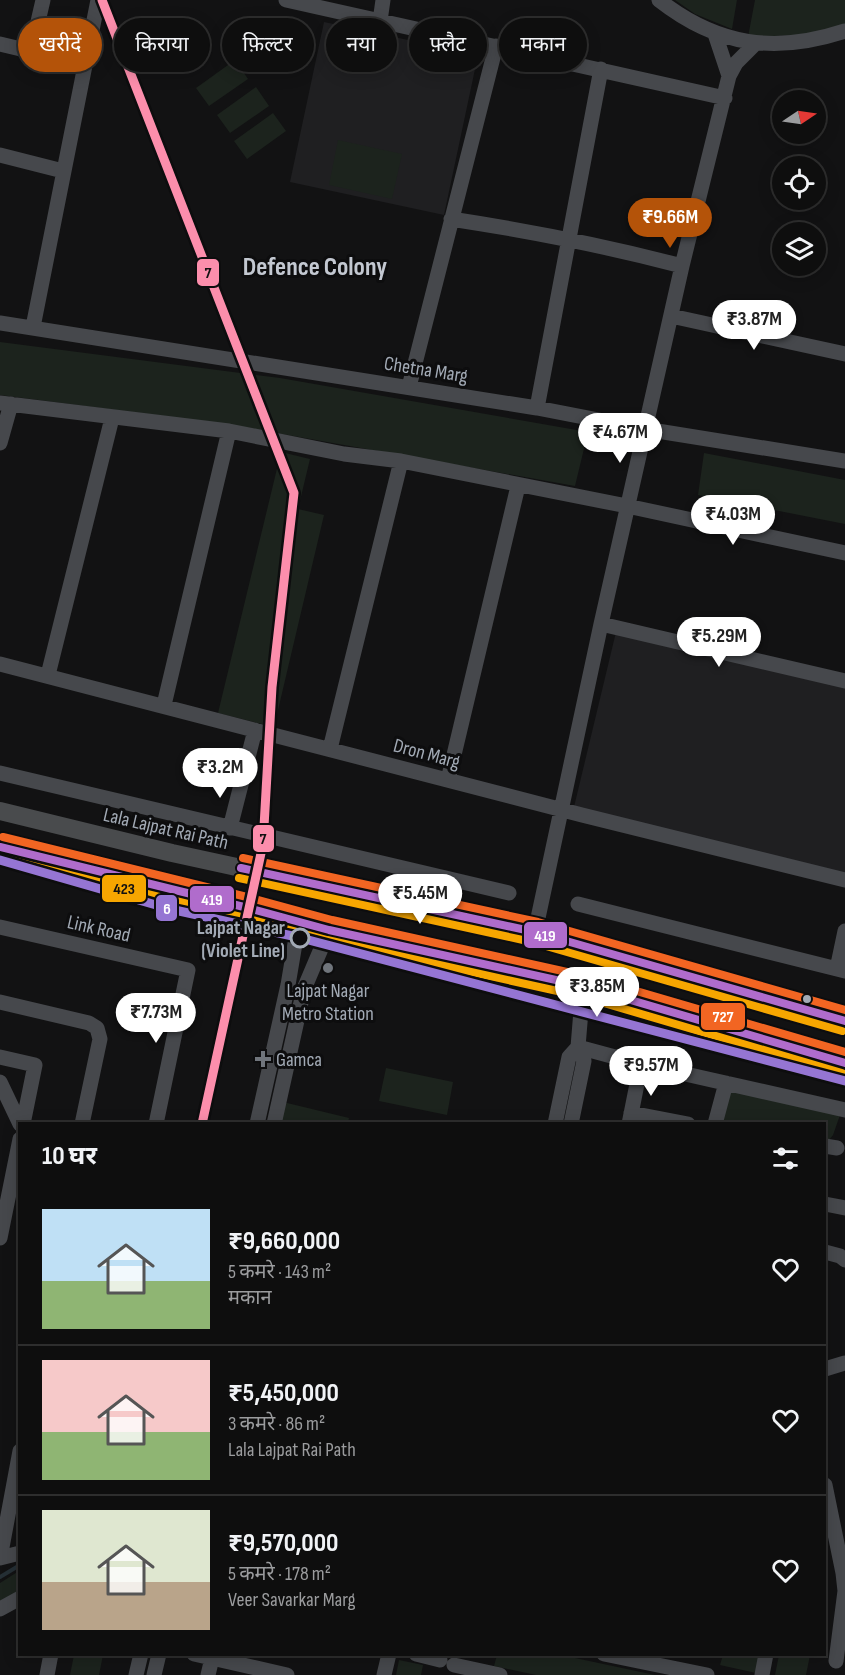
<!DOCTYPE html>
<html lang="hi">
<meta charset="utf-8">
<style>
:root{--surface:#0e0e0e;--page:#1c1c1c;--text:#f1f3f6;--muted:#9b9c9e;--line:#2e2e2e;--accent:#b45309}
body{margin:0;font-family:"Sofia Sans Condensed","Noto Sans Devanagari",sans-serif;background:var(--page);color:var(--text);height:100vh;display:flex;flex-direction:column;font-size:22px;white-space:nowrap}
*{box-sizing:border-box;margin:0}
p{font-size:20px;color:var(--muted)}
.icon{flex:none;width:33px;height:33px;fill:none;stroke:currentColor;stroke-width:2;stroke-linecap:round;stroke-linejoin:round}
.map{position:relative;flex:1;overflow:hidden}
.sheet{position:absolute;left:18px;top:1122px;width:808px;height:534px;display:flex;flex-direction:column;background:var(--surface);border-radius:0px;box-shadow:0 3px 15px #0003,0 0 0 2px var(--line)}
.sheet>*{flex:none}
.top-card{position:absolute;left:18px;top:18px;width:810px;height:54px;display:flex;gap:12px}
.needle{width:39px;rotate:77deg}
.controls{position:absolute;left:772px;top:90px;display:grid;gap:12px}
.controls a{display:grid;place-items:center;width:54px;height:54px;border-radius:50%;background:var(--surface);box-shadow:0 3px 15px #0003,0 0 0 2px var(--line);font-size:30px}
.price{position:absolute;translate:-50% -51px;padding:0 14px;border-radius:21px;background:#fff;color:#222;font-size:20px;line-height:39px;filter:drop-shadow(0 2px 3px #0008)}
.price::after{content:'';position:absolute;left:50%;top:36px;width:18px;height:14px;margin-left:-9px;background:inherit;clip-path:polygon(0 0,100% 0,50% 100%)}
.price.on{background:var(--accent);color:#fff}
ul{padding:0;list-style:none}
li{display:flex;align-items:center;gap:18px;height:150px;padding:0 24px}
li+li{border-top:2px solid var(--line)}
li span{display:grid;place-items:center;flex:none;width:168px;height:120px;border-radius:0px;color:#555}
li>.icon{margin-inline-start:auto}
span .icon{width:72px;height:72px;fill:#fffc;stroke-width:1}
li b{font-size:26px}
h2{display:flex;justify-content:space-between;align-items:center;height:72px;padding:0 24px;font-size:26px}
.tag{padding:0 21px;border-radius:27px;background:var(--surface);box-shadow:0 3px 15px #0003,0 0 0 2px var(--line);font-size:21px;line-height:54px}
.tag.on{background:var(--accent);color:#fff}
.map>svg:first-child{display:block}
.built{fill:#1f1f21}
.green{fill:#1c231d}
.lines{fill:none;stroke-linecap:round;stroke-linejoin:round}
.stream{stroke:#252f35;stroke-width:4}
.minor{stroke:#46484c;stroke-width:15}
.major{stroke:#494b4d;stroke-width:18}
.bus-1-casing{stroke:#0d0d0e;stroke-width:12}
.bus-2-casing{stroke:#0d0d0e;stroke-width:12}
.bus-3-casing{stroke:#0d0d0e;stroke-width:12}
.bus-1{stroke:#b06ccc;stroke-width:8}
.bus-2{stroke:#f7a600;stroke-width:8}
.bus-3{stroke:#f26522;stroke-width:8}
.metro-1-casing{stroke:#0d0d0e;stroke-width:14}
.metro-2-casing{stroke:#0d0d0e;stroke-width:14}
.metro-1{stroke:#fc8eac;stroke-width:9}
.metro-2{stroke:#9575d3;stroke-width:9}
.stop-dot{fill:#0d0d0e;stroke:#a2aab5;stroke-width:3}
.poi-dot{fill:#70757c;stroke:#0d0d0e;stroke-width:2}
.bus-dot{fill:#a2aab5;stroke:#0d0d0e;stroke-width:2}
.labels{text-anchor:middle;stroke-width:6;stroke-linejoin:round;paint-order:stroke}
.street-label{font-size:20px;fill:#a2aab5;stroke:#0d0d0e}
.stop-label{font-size:20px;font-weight:bold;fill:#a2aab5;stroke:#0d0d0e;text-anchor:end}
.poi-label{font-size:20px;fill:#a2aab5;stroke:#0d0d0e}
.district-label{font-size:26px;font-weight:bold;fill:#c3c8d1;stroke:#0d0d0e}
.line-badge{stroke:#0d0d0e;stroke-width:2}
.badge-label{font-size:16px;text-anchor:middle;font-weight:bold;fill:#fff}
.pale-badge-label{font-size:16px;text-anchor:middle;font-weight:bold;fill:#111}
</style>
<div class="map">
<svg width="845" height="1675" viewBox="0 0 845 1675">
<rect width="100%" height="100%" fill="#121213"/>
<path class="built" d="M324,22L478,55L444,215L290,182Z
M616,632L845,687V873L574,807Z"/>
<path class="green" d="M675,0H737L732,29L695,14Z
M755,0H845V25L821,34L748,37Z
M235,60L248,79L209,106L196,88Z
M256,87L269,106L230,133L217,115Z
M273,113L286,131L247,159L234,141Z
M338,140L402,154L392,199L329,185Z
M0,342L280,378L588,432L575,486L232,425L0,395Z
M281,452L310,459L298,509L324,515L274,727L218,713Z
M704,453L845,480V524L698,495Z
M386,1068L453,1082L447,1115L379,1101Z
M727,1089L840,1115L833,1135L825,1145V1124H719Z
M283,1102L349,1118L348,1123L278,1124Z
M19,1571V1593L0,1605V1583Z
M74,1655H103L99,1675H70Z
M497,1655H561L655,1675H536L494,1666Z
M723,1655H760L756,1673L720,1665Z
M779,1655H810L806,1675H775Z
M399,1660L423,1665L421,1675H396Z"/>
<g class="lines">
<path class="stream" d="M0,1577L20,1565"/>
<path class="minor" d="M286,0L725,98
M659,0C718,46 775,54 845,31
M380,21L383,0
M715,34L729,76
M0,44L84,64
M31,52L43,0
M0,155L63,171
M451,219C529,231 606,246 682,266
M671,316L845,354
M0,323L537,408L645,429L845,461
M33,327L98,0
M409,387L496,46
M0,403L229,431L344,454L401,461L627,506L845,553
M537,408L601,69
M0,443L11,404
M601,624L845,681
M0,664L582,815L845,880
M48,675L112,418
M164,705L229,431
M330,749L401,461
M0,773L509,893
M448,780L518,486
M230,828L255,730
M578,904L845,971
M0,927L188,970L156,1124
M535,932L601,624L682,266L729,76L736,63L756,43
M837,969L845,931
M0,1002L89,1023L97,1028L100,1039L82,1124
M578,1047L641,1064L845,1110
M0,1057L35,1065L23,1124
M0,1082L20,1124
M631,1113L688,1124
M257,1124L288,985L299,920
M274,1124L304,989L329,930
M555,1124L569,1057L578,1047
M571,1124L584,1061L578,1047L583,986
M629,1124L641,1064
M715,1124L726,1083
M825,1146L837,1148
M825,1204L845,1208
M0,1238L20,1139
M825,1252L840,1256L845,1260
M825,1369L845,1363
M825,1485L843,1573L845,1591L836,1661
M0,1558L20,1451
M0,1558L20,1553
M0,1609L20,1598
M194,1654L287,1675
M416,1654L440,1660
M604,1654L707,1675
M454,1665L500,1675
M47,1675L51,1654
M136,1675L141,1654
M154,1675L159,1654
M208,1675L213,1654
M384,1675L389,1654
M762,1675L766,1654"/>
<path class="major" d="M0,811L172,853L535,932L845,1021
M0,847L244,907L329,930L583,986L845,1063"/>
<g class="bus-1-casing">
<path id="bus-1" d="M0,847L244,907L329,930L583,986L845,1063
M241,868L535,932L845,1021"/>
</g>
<g class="bus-2-casing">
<path id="bus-2" d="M0,858L241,917L327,940L580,996L842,1073
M239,878L532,942L842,1031"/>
</g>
<g class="bus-3-casing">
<path id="bus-3" d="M3,837L247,897L332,920L585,976L845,1052
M243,858L538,922L845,1010"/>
</g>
<use href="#bus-1" class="bus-1"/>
<use href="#bus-2" class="bus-2"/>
<use href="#bus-3" class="bus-3"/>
<g class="metro-1-casing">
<path id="metro-1" d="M102,0L294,493L272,687L263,844L202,1124"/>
</g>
<g class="metro-2-casing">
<path id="metro-2" d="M0,860L170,909L297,937L845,1081"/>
</g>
<use href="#metro-1" class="metro-1"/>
<use href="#metro-2" class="metro-2"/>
</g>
<circle class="stop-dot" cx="300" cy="938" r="9"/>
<g class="poi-dot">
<circle cx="328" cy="968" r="6"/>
<path d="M260 1050h6v6h6v6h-6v6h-6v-6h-6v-6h6z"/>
</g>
<circle class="bus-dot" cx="807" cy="999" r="5"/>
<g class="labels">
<g class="street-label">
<text transform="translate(426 369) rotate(9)" y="7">Chetna Marg</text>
<text transform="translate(427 753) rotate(15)" y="7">Dron Marg</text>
<text transform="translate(166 828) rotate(13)" y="7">Lala Lajpat Rai Path</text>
<text transform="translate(99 928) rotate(13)" y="7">Link Road</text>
</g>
<g class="stop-label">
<text x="285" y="934">Lajpat Nagar<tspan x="285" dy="23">(Violet Line)</tspan></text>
</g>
<g class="poi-label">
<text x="328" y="997">Lajpat Nagar<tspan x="328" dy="23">Metro Station</tspan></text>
<text x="276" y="1066" text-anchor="start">Gamca</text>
</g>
<g class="district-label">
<text x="315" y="275">Defence Colony</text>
</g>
</g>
<g class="line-badge">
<rect x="196" y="258" width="24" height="29" rx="6" fill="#fc8eac"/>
<rect x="252" y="824" width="23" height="29" rx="6" fill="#fc8eac"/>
<rect x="101" y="874" width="46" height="29" rx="6" fill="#f7a600"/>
<rect x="189" y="885" width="46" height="28" rx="6" fill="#b06ccc"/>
<rect x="155" y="894" width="23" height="28" rx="6" fill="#9575d3"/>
<rect x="523" y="921" width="45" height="28" rx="6" fill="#b06ccc"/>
<rect x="700" y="1002" width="46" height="29" rx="6" fill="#f26522"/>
</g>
<g class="badge-label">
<text x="212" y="905">419</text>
<text x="167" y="914">6</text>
<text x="545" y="941">419</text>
<text x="723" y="1022">727</text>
</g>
<g class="pale-badge-label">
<text x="208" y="278">7</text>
<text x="263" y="844">7</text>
<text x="124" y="894">423</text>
</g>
</svg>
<div class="controls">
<a><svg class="needle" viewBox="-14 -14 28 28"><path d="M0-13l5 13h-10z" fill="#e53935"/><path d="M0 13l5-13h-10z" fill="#9b9c9e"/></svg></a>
<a><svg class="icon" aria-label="locate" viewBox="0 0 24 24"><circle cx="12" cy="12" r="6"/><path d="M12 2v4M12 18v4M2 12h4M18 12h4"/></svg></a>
<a><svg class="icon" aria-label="layers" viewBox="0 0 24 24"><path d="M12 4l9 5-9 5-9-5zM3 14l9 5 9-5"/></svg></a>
</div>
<b class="price on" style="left:670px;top:249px">₹9.66M</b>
<b class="price" style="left:754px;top:351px">₹3.87M</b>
<b class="price" style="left:620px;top:464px">₹4.67M</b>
<b class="price" style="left:733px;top:546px">₹4.03M</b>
<b class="price" style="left:719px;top:668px">₹5.29M</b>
<b class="price" style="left:220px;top:799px">₹3.2M</b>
<b class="price" style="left:420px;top:925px">₹5.45M</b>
<b class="price" style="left:597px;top:1018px">₹3.85M</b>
<b class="price" style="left:156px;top:1044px">₹7.73M</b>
<b class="price" style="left:651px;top:1097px">₹9.57M</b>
<div class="top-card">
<a class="tag on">खरीदें</a>
<a class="tag">किराया</a>
<a class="tag">फ़िल्टर</a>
<a class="tag">नया</a>
<a class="tag">फ़्लैट</a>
<a class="tag">मकान</a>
</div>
<section class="sheet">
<h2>10 घर<svg class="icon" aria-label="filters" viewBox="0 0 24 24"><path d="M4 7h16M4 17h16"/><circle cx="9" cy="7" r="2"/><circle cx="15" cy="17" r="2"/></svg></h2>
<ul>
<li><span style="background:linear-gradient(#bfe0f5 60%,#8fb573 0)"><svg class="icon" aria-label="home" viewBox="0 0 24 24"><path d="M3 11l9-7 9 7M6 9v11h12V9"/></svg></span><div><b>₹9,660,000</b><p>5 कमरे · 143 m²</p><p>मकान</p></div><svg class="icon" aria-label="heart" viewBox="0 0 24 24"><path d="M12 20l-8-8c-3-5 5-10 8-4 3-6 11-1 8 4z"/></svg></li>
<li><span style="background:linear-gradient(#f6c9c9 60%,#8fb573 0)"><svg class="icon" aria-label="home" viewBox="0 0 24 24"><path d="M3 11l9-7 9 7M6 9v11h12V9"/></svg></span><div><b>₹5,450,000</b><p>3 कमरे · 86 m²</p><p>Lala Lajpat Rai Path</p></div><svg class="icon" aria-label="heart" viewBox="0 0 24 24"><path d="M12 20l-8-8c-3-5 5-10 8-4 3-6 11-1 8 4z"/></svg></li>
<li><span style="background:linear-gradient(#dfe7d0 60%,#b9a48a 0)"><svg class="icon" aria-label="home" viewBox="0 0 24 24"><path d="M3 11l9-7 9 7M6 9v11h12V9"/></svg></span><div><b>₹9,570,000</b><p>5 कमरे · 178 m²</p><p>Veer Savarkar Marg</p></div><svg class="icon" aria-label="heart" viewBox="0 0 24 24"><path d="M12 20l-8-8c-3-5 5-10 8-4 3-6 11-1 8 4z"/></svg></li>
</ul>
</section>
</div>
